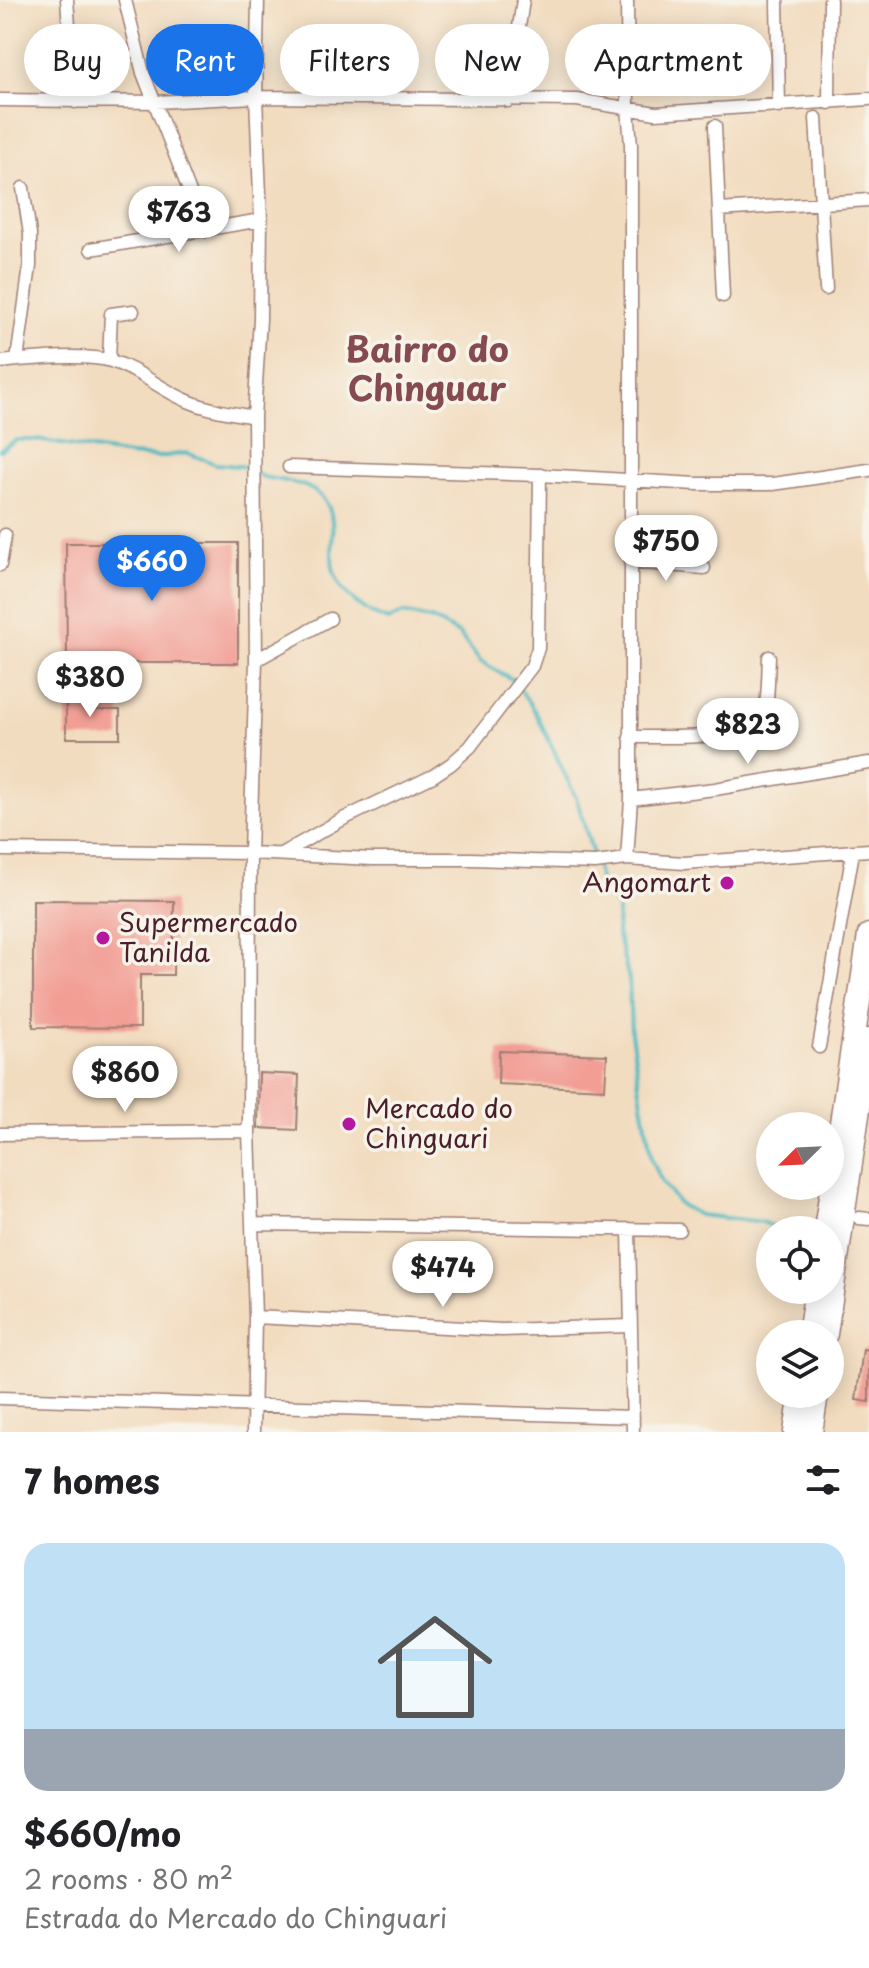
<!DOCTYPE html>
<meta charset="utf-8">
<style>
:root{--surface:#fff;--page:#f6f6f6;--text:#202124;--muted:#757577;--line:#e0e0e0;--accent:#1a73e8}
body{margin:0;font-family:"Playpen Sans",sans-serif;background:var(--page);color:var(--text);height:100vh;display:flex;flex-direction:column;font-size:30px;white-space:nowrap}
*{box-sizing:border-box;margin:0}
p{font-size:26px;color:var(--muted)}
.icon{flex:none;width:44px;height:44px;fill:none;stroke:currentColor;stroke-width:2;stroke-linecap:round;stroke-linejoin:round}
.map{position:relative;height:1432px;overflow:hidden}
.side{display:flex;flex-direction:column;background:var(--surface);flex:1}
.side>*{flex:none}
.top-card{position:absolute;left:24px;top:24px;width:822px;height:72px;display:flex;gap:16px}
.needle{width:52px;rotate:246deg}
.controls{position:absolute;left:756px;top:1112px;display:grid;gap:16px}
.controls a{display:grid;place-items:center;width:88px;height:88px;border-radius:50%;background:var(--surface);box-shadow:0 4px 20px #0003;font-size:40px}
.price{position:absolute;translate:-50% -68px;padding:0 18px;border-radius:28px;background:#fff;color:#222;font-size:26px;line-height:52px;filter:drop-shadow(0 2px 4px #0008)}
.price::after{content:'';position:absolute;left:50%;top:48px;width:24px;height:18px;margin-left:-12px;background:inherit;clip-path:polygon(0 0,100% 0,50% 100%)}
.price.current{background:var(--accent);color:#fff}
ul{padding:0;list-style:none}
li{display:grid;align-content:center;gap:16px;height:424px;padding:0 24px}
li+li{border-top:2px solid var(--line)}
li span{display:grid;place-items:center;height:248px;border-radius:24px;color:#555}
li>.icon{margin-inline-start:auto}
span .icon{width:144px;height:144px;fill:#fffc;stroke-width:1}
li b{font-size:34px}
h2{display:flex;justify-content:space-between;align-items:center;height:96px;padding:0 24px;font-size:34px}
.tag{padding:0 28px;border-radius:36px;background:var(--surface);box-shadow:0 4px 20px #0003;font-size:28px;line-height:72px}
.tag.current{background:var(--accent);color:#fff}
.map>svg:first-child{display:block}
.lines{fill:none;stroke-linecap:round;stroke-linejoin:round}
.stream{stroke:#49b8c1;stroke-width:4}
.building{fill:#f29e94}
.minor-casing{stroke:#9e7e75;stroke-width:15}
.motorway-casing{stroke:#9e7e75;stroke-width:25}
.minor{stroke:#fff;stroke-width:12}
.motorway{stroke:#fff;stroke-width:22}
.poi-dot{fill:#b5179e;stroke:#f7f3e8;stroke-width:3}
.labels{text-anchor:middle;stroke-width:7;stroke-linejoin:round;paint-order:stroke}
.poi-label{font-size:26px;fill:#4a1f2b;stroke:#f7f3e8;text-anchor:start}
.district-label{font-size:34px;font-weight:bold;fill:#854b50;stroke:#f7f3e8}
</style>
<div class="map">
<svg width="869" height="1432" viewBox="0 0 869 1432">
<rect width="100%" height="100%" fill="#f7f3e8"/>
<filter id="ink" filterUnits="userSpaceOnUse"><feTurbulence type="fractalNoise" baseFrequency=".0125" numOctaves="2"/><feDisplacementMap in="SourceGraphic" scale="16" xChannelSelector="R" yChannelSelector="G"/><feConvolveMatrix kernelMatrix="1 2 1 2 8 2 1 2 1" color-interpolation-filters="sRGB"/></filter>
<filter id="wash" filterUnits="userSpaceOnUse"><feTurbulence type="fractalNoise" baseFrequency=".006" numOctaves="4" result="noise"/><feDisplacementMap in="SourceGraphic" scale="32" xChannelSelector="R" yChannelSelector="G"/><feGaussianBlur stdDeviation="1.8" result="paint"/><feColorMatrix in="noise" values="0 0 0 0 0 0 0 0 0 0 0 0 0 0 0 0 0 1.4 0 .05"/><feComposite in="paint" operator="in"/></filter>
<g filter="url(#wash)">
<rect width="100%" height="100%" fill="#f2dcbf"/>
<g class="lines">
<path class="stream" d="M0,450L17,440H37L129,455L159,457L187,453L216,464L250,467
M257,473L263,477C277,480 294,481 307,487C347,505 326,544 334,572C341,595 367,614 389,620L403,613L434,620L459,634L480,661L515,681L537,715L577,800L603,889L618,908L617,933L629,979L631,1033L641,1097L652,1160L662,1182L679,1204L699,1215L762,1222L781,1230"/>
</g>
<g id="blocks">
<path class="building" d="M66,543H238V663H67Z
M66,695H96V710H120V738H66Z
M33,900L174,901L173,975H140V1028L33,1027Z
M499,1051L607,1055L605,1089L498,1084Z
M259,1073L299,1075L297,1130L258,1128Z
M863,1349L869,1350V1402L856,1400Z"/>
</g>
</g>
<g filter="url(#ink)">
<use href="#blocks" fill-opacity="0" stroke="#9e7e75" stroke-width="2"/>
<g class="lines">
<g class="minor-casing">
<path id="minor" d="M67,0L75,102
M125,0L143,73L205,231
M627,0L628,108L631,145V799L627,859
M777,0L779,107
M0,100L155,102L256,97L577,100L656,113L869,99
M508,101L523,0
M829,103L830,0
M816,118L826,289
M715,126L723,296
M719,210L869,200
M91,249L261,220
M17,360L30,266V234L23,188
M109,360L111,314L133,311
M0,362C30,359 83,353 111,361C140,370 161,390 188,401C209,410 232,413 254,417
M289,467L540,475L697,484H773L869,470
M632,562L704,568
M0,565L5,535
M256,660L330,619
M630,737C657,736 747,742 762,718C769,707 768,671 769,657
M631,799L715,789L869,763
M0,850L250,853L372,859H471L595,863L627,859L684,863L869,850
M281,854L343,819L433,776L451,764L470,747L532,666L538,648L540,475
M819,1047L853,852
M0,1134L249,1131
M859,1218L869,1219
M253,1224L679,1230
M629,1229L633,1432
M255,1317L502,1330L630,1326
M0,1398L633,1417
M253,1432L255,1317L249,1131L250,853L256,660L254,417L260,319L261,220L256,97L258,0"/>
</g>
<g class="motorway-casing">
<path id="motorway" d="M825,1230L869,935
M809,1334L816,1290
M826,1334L869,1040
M795,1432L801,1394
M811,1432L817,1394"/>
</g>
<use href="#minor" class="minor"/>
<use href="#motorway" class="motorway"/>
</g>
</g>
<g class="poi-dot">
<circle cx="727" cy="883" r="8"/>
<circle cx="103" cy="938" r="8"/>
<circle cx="349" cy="1124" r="8"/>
</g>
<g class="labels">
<g class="poi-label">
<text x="711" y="892" text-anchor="end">Angomart</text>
<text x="119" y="932">Supermercado<tspan x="119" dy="30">Tanilda</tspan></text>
<text x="365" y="1118">Mercado do<tspan x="365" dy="30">Chinguari</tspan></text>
</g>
<g class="district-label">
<text x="427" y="362">Bairro do<tspan x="427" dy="39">Chinguar</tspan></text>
</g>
</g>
</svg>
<div class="controls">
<a><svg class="needle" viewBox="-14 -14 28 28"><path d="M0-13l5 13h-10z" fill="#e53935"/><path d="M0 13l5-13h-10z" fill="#757577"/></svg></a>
<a><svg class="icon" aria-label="locate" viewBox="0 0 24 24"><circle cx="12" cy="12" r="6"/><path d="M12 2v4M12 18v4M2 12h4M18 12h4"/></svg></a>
<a><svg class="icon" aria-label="layers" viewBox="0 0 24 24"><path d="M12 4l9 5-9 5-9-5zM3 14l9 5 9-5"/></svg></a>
</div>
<b class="price" style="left:179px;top:254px">$763</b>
<b class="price" style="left:666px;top:583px">$750</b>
<b class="price current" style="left:152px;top:603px">$660</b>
<b class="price" style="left:90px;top:719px">$380</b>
<b class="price" style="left:748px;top:766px">$823</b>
<b class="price" style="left:125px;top:1114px">$860</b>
<b class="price" style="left:443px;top:1309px">$474</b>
<div class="top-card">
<a class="tag">Buy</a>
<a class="tag current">Rent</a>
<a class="tag">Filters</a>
<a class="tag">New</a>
<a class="tag">Apartment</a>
</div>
</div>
<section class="side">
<h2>7 homes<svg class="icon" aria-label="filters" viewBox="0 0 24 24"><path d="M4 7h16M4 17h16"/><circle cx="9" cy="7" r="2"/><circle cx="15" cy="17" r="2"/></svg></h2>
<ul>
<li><span style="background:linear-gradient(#bfe0f5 75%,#9aa5b1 0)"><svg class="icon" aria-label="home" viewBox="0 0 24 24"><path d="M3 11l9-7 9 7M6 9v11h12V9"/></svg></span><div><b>$660/mo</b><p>2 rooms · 80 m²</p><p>Estrada do Mercado do Chinguari</p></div></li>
</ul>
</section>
